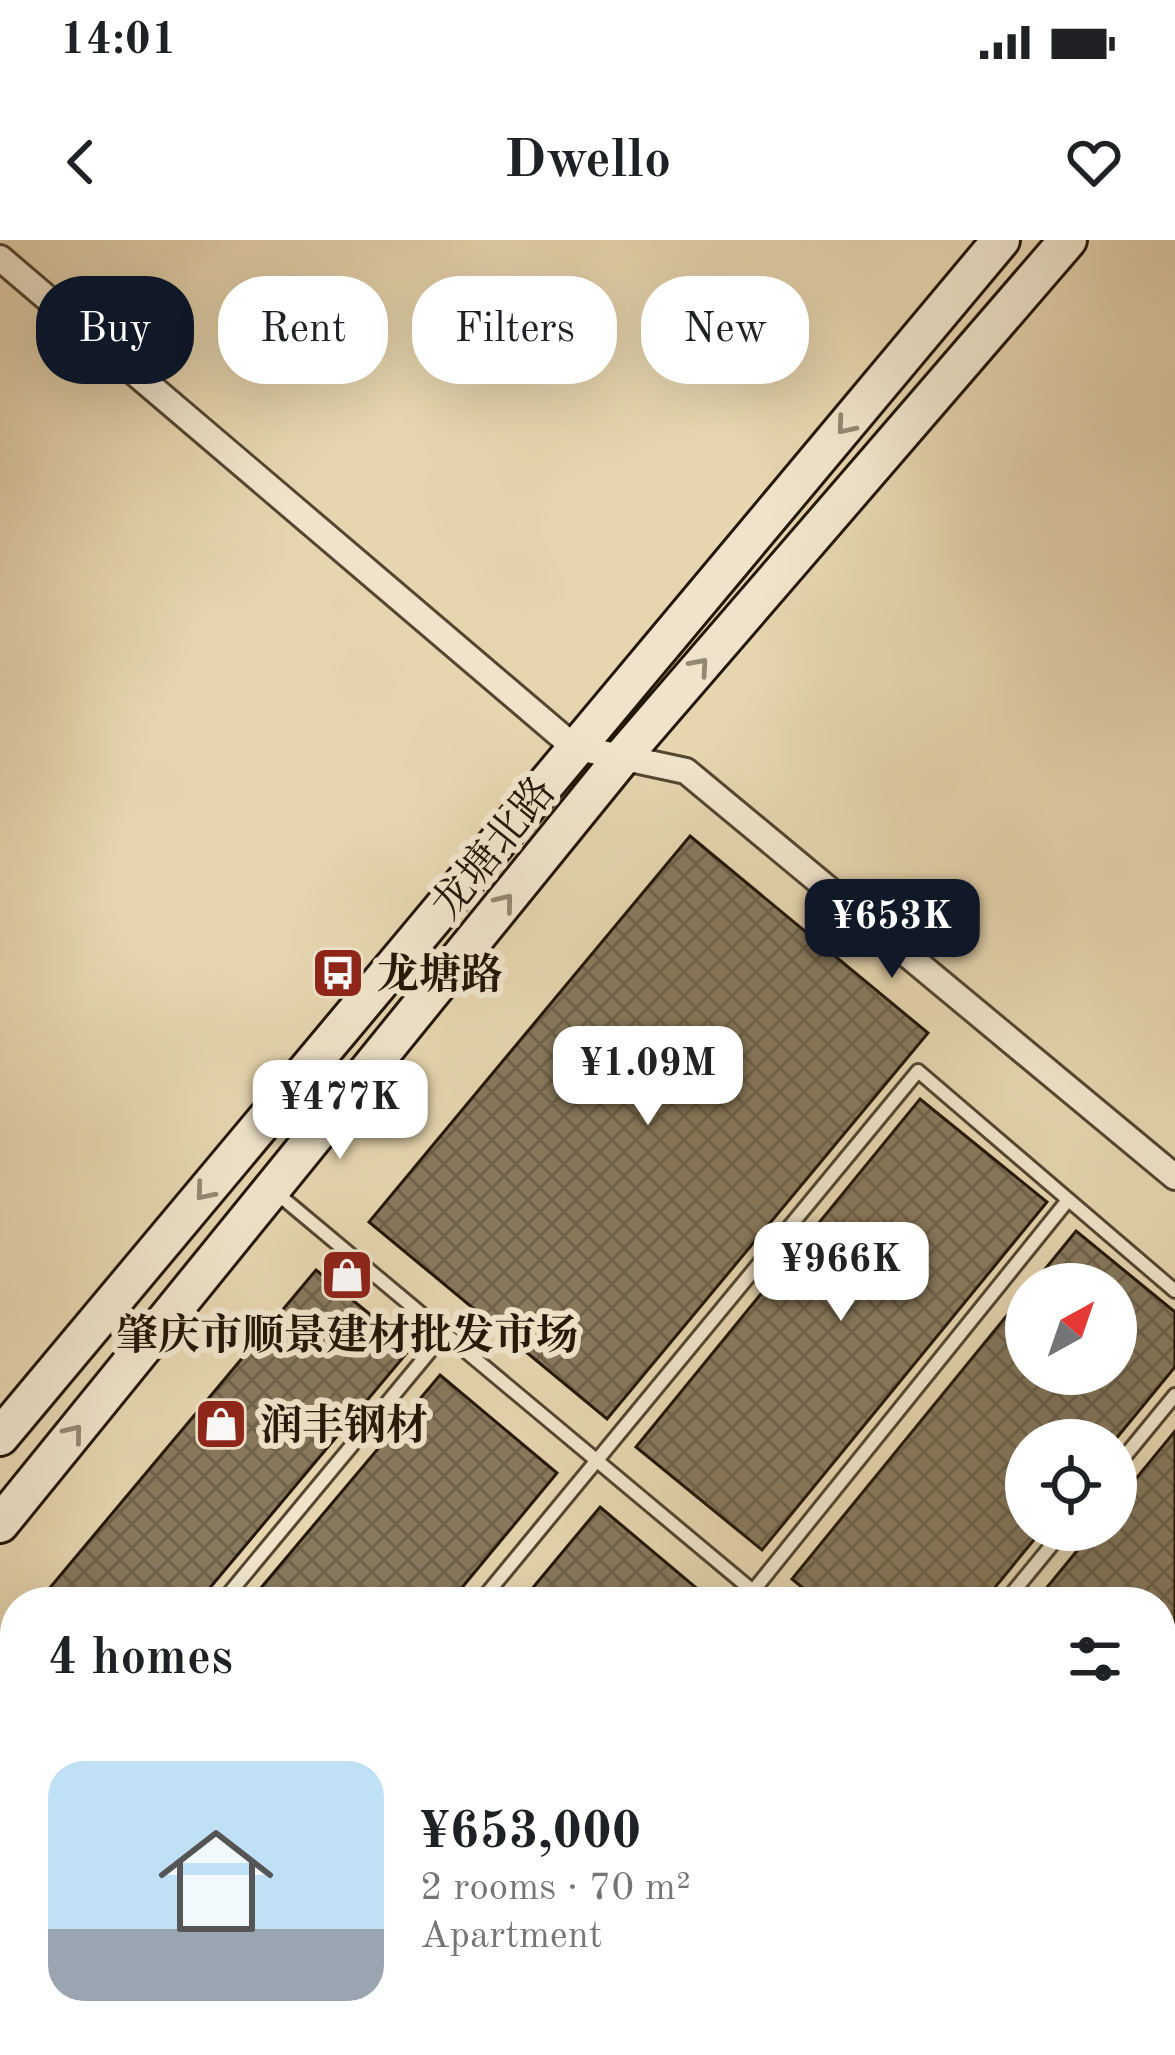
<!DOCTYPE html>
<meta charset="utf-8">
<style>
:root{--surface:#fff;--page:#f6f6f6;--text:#202124;--muted:#757577;--line:#e0e0e0;--accent:#111827}
body{margin:0;font-family:"Old Standard TT","Noto Serif SC",serif;background:var(--page);color:var(--text);height:100vh;display:flex;flex-direction:column;font-size:45px;white-space:nowrap}
*{box-sizing:border-box;margin:0}
p{font-size:39px;color:var(--muted)}
.icon{flex:none;width:66px;height:66px;fill:none;stroke:currentColor;stroke-width:2;stroke-linecap:round;stroke-linejoin:round}
.map{position:relative;flex:1;overflow:hidden}
.panel{position:absolute;left:0px;top:1347px;width:1176px;height:468px;display:flex;flex-direction:column;background:var(--surface);border-radius:48px 48px 0 0;box-shadow:0 12px 48px #0002}
.panel>*{flex:none}
.top-card{position:absolute;left:36px;top:36px;width:1104px;height:108px;display:flex;gap:24px}
.needle{width:78px;rotate:40deg}
.controls{position:absolute;left:1005px;top:1023px;display:grid;gap:24px}
.controls a{display:grid;place-items:center;width:132px;height:132px;border-radius:50%;background:var(--surface);box-shadow:0 12px 48px #0002;font-size:60px}
.price{position:absolute;translate:-50% -102px;padding:0 27px;border-radius:24px;background:#fff;color:#222;font-size:39px;line-height:78px;filter:drop-shadow(0 3px 6px #0008)}
.price::after{content:'';position:absolute;left:50%;top:72px;width:36px;height:27px;margin-left:-18px;background:inherit;clip-path:polygon(0 0,100% 0,50% 100%)}
.price.active{background:var(--accent);color:#fff}
ul{padding:0;list-style:none}
li{display:flex;align-items:center;gap:36px;height:300px;padding:0 48px}
li+li{border-top:3px solid var(--line)}
li span{display:grid;place-items:center;flex:none;width:336px;height:240px;border-radius:36px;color:#555}
li>.icon{margin-inline-start:auto}
span .icon{width:144px;height:144px;fill:#fffc;stroke-width:1}
li b{font-size:51px}
h2{display:flex;justify-content:space-between;align-items:center;height:144px;padding:0 48px;font-size:51px}
.chip{padding:0 42px;border-radius:48px;background:var(--surface);box-shadow:0 12px 48px #0002;font-size:42px;line-height:108px}
.chip.active{background:var(--accent);color:#fff}
.status{display:flex;justify-content:space-between;align-items:center;height:84px;padding:0 60px;background:var(--surface);direction:ltr}
.status svg{height:33px;fill:currentColor}
header{display:flex;justify-content:space-between;align-items:center;height:156px;padding:0 48px;background:var(--surface);font-size:54px;font-weight:800}
.map>svg:first-child{display:block}
.building{fill:url(#building-cross-hatch);stroke:#231707;stroke-width:3}
.lines{fill:none;stroke-linecap:round;stroke-linejoin:round}
.service-casing{stroke:#544631;stroke-width:18}
.minor-casing{stroke:#544631;stroke-width:30}
.secondary-casing{stroke:#231707;stroke-width:42}
.service{stroke:#efe4cb;stroke-width:12}
.minor{stroke:#efe4cb;stroke-width:24}
.secondary{stroke:#efe4cb;stroke-width:36}
.oneway{stroke:#938873}
.labels{text-anchor:middle;stroke-width:12;stroke-linejoin:round;paint-order:stroke}
.street-label{font-size:42px;fill:#231707;stroke:#efe4cb}
.poi-label{font-size:42px;font-weight:bold;fill:#231707;stroke:#efe4cb;text-anchor:start}
</style>
<div class="status"><b>14:01</b><svg viewBox="0 0 49 12"><path d="M0 12V9h3v3zM5 12V6h3v6zM10 12V3h3v9zM15 12V0h3v12zM26 1h20v11H26zM47 4h2v5h-2z"/></svg></div>
<header><svg class="icon" aria-label="back" viewBox="0 0 24 24"><path d="M15 5l-7 7 7 7"/></svg>Dwello<svg class="icon" aria-label="heart" viewBox="0 0 24 24"><path d="M12 20l-8-8c-3-5 5-10 8-4 3-6 11-1 8 4z"/></svg></header>
<div class="map">
<svg width="1175" height="1815" viewBox="0 0 1175 1815">
<defs>
<pattern id="building-cross-hatch" width="8" height="8" patternUnits="userSpaceOnUse" patternTransform="scale(3)"><rect width="8" height="8" fill="#887a5e"/><path d="M0 0l8 8M0 8l8-8" fill="none" stroke="#6f634c"/></pattern>
</defs>
<rect width="100%" height="100%" fill="#e6d5af"/>
<filter id="stains"><feTurbulence type="fractalNoise" baseFrequency=".00167" numOctaves="4"/><feColorMatrix values="0 0 0 0 .2 0 0 0 0 .09 0 0 0 0 .02 0 0 0 .5 -.17"/></filter>
<radialGradient id="worn" r=".72"><stop offset=".6" stop-color="#630" stop-opacity="0"/><stop offset="1" stop-color="#630" stop-opacity=".3"/></radialGradient>
<path class="building" d="M690,596L928,793L607,1179L369,982Z
M920,859L1047,962L762,1310L636,1207Z
M1076,991L1175,1072V1127L1115,1200H1026V1290H1042L983,1362H820L792,1339L1026,1052V1134H1116V1044H1033Z
M316,1030L411,1108L198,1362H38Z
M440,1135L557,1233L450,1362H249Z
M1175,1191V1448L1161,1465V1362H1035L1094,1290H1116V1263Z
M600,1267L713,1362H521Z
M15,1390V1581L0,1599V1408Z
M1175,1533V1658L1161,1646V1549Z
M1161,1732L1175,1743V1815H693L705,1800H1161Z
M362,1800H591L579,1815H380Z"/>
<g class="lines">
<g class="service-casing">
<path id="service" d="M273,950L766,1362
M1116,1227L1175,1155
M753,1351L1068,960
M222,1362L445,1093
M480,1362L918,831L1175,1051
M1005,1362L1064,1290
M1161,1505L1175,1488
M1161,1692L1175,1704
M310,1800L328,1815
M633,1815L646,1800"/>
</g>
<g class="minor-casing">
<path id="minor" d="M0,18L574,507L686,531L1175,937"/>
</g>
<g class="secondary-casing">
<path id="secondary" d="M0,1197L1001,0
M0,1284L624,515L1068,0
M0,1752L15,1774
M32,1800L42,1815"/>
</g>
<use href="#service" class="service"/>
<use href="#minor" class="minor"/>
<use href="#secondary" class="secondary"/>
</g>
<defs><path id="oneway-chevron" d="M-2-3.5L2.5 0L-2 3.5" fill="none" stroke-width="1.6" stroke-linecap="round" stroke-linejoin="round" transform="scale(3)"/></defs>
<g class="oneway">
<use href="#oneway-chevron" transform="translate(845 186) rotate(130)"/>
<use href="#oneway-chevron" transform="translate(700 426) rotate(-49)"/>
<use href="#oneway-chevron" transform="translate(505 662) rotate(-51)"/>
<use href="#oneway-chevron" transform="translate(204 952) rotate(130)"/>
<use href="#oneway-chevron" transform="translate(74 1193) rotate(-51)"/>
</g>
<defs>
<g id="bus-square" transform="scale(2.7)"><rect x="-9" y="-9" width="18" height="18" rx="4" fill="#8f2418" stroke="#efe4cb"/><path d="M-5-6H5V4H4V6H2V4H-2V6H-4V4H-5ZM-3.5-4V0h7V-4ZM-3.5 1.2v1.5H-2V1.2ZM2 1.2v1.5H3.5V1.2Z" fill="#fff"/></g>
<g id="shop-square" transform="scale(2.7)"><rect x="-9" y="-9" width="18" height="18" rx="4" fill="#8f2418" stroke="#efe4cb"/><path d="M-5-2.5h2.3a2.7 3.5 0 0 1 5.4 0H5L5.5 6h-11ZM-1.5-2.5h3a1.5 2.3 0 0 0-3 0Z" fill="#fff"/></g>
</defs>
<g fill-rule="evenodd">
<use href="#bus-square" x="338" y="733"/>
<use href="#shop-square" x="347" y="1035"/>
<use href="#shop-square" x="221" y="1184"/>
</g>
<g class="labels">
<g class="street-label">
<text transform="translate(492 607) rotate(-51)" y="15">龙塘北路</text>
</g>
<g class="poi-label">
<text x="377" y="748">龙塘路</text>
<text x="347" y="1109" text-anchor="middle">肇庆市顺景建材批发市场</text>
<text x="260" y="1199">润丰钢材</text>
</g>
</g>
<rect width="100%" height="100%" filter="url(#stains)"/>
<rect width="100%" height="100%" fill="url(#worn)"/>
</svg>
<div class="controls">
<a><svg class="needle" viewBox="-14 -14 28 28"><path d="M0-13l5 13h-10z" fill="#e53935"/><path d="M0 13l5-13h-10z" fill="#757577"/></svg></a>
<a><svg class="icon" aria-label="locate" viewBox="0 0 24 24"><circle cx="12" cy="12" r="6"/><path d="M12 2v4M12 18v4M2 12h4M18 12h4"/></svg></a>
</div>
<b class="price active" style="left:892px;top:741px">¥653K</b>
<b class="price" style="left:648px;top:888px">¥1.09M</b>
<b class="price" style="left:340px;top:922px">¥477K</b>
<b class="price" style="left:841px;top:1084px">¥966K</b>
<div class="top-card">
<a class="chip active">Buy</a>
<a class="chip">Rent</a>
<a class="chip">Filters</a>
<a class="chip">New</a>
</div>
<section class="panel">
<h2>4 homes<svg class="icon" aria-label="filters" viewBox="0 0 24 24"><path d="M4 7h16M4 17h16"/><circle cx="9" cy="7" r="2"/><circle cx="15" cy="17" r="2"/></svg></h2>
<ul>
<li><span style="background:linear-gradient(#bfe0f5 70%,#9aa5b1 0)"><svg class="icon" aria-label="home" viewBox="0 0 24 24"><path d="M3 11l9-7 9 7M6 9v11h12V9"/></svg></span><div><b>¥653,000</b><p>2 rooms · 70 m²</p><p>Apartment</p></div></li>
</ul>
</section>
</div>
